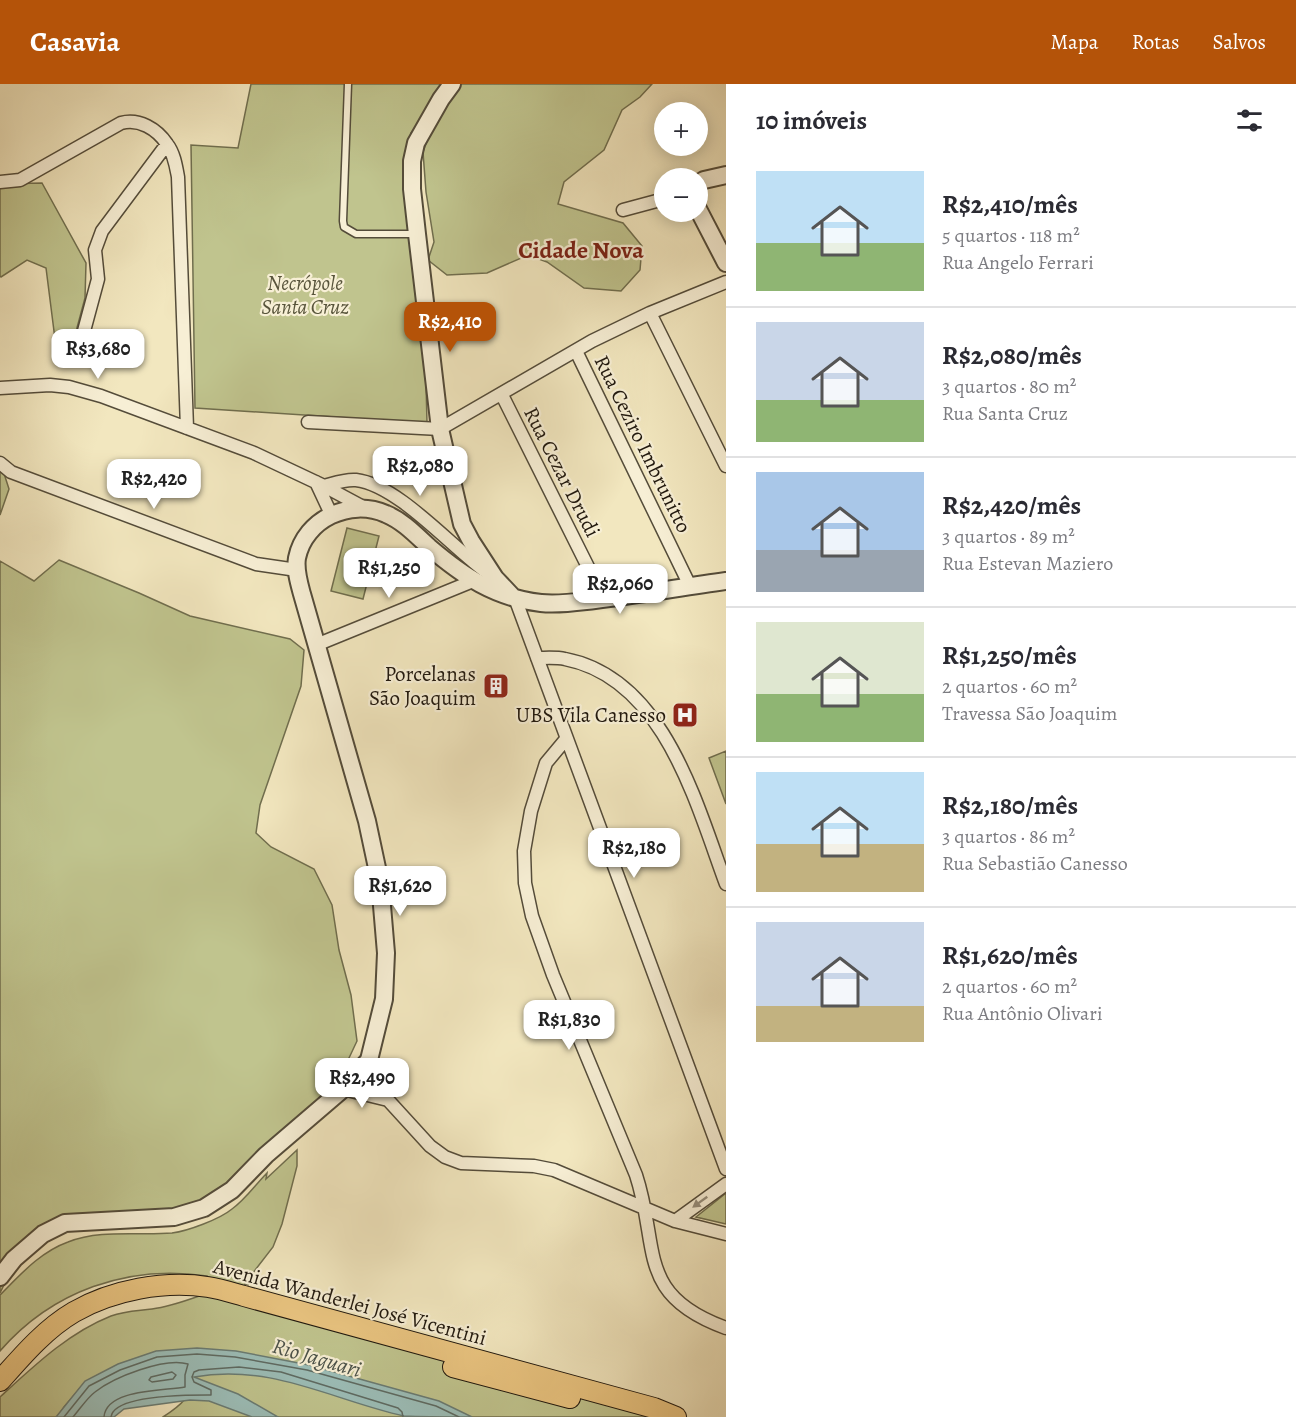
<!DOCTYPE html>
<html lang="pt">
<meta charset="utf-8">
<style>
:root{--surface:#fff;--page:#f7f7f7;--text:#2b2b33;--muted:#7c7c81;--line:#e1e1e2;--accent:#b45309}
body{margin:0;font-family:Alegreya,serif;background:var(--page);color:var(--text);height:100vh;display:flex;flex-direction:column;font-size:22px;white-space:nowrap}
*{box-sizing:border-box;margin:0}
p{font-size:20px;color:var(--muted)}
.icon{flex:none;width:33px;height:33px;fill:none;stroke:currentColor;stroke-width:2;stroke-linecap:round;stroke-linejoin:round}
.map{position:relative;flex:1;overflow:hidden}
.side{display:flex;flex-direction:column;background:var(--surface);width:570px}
.side>*{flex:none}
.controls{position:absolute;left:654px;top:18px;display:grid;gap:12px}
.controls a{display:grid;place-items:center;width:54px;height:54px;border-radius:50%;background:var(--surface);box-shadow:0 3px 15px #0003;font-size:30px}
.price{position:absolute;translate:-50% -51px;padding:0 14px;border-radius:12px;background:#fff;color:#222;font-size:20px;line-height:39px;filter:drop-shadow(0 2px 3px #0008)}
.price::after{content:'';position:absolute;left:50%;top:36px;width:18px;height:14px;margin-left:-9px;background:inherit;clip-path:polygon(0 0,100% 0,50% 100%)}
.price.on{background:var(--accent);color:#fff}
ul{padding:0;list-style:none}
li{display:flex;align-items:center;gap:18px;height:150px;padding:0 30px}
li+li{border-top:2px solid var(--line)}
li span{display:grid;place-items:center;flex:none;width:168px;height:120px;border-radius:0px;color:#555}
li>.icon{margin-inline-start:auto}
span .icon{width:72px;height:72px;fill:#fffc;stroke-width:1}
li b{font-size:26px}
h2{display:flex;justify-content:space-between;align-items:center;height:72px;padding:0 30px;font-size:26px}
header{display:flex;align-items:center;gap:36px;box-sizing:border-box;height:84px;padding:0 30px;background:var(--accent);color:#fff}
header strong{font-size:28px}
nav{display:flex;gap:33px;margin-inline-start:auto;font-size:21px}
main{display:flex;flex:1;min-height:0}
.map>svg:first-child{display:block}
.green{fill:#c0c48e;stroke:#706e4e;stroke-width:1.5}
.water{fill:#9cbeb8;stroke:#6a7c74;stroke-width:1.5}
.lines{fill:none;stroke-linecap:round;stroke-linejoin:round}
.shore{stroke:#5e6b63;stroke-width:1.5}
.service-casing{stroke:#544c3a;stroke-width:9}
.minor-casing{stroke:#544c3a;stroke-width:15}
.tertiary-casing{stroke:#544c3a;stroke-width:20}
.primary-casing{stroke:#20180e;stroke-width:22}
.service{stroke:#f7efd5;stroke-width:6}
.minor{stroke:#f7efd5;stroke-width:12}
.tertiary{stroke:#f7efd5;stroke-width:16}
.primary{stroke:#e9c480;stroke-width:20}
.oneway{fill:#968e7b}
.labels{text-anchor:middle;stroke-width:4.5;stroke-linejoin:round;paint-order:stroke}
.park-label{font-size:21px;font-style:italic;fill:#58543b;stroke:#f7efd5}
.street-label{font-size:21px;fill:#20180e;stroke:#f7efd5}
.poi-label{font-size:21px;fill:#20180e;stroke:#f7efd5;text-anchor:end}
.water-label{font-size:22px;font-style:italic;fill:#4b524a;stroke:#f7efd5}
.quarter-label{font-size:24px;font-weight:bold;fill:#7a1f14;stroke:#f7efd5}
</style>
<header>
<strong>Casavia</strong>
<nav><a>Mapa</a><a>Rotas</a><a>Salvos</a></nav>
</header>
<main>
<div class="map">
<svg width="726" height="1333" viewBox="0 0 726 1333">
<rect width="100%" height="100%" fill="#f2e7bf"/>
<filter id="stains"><feTurbulence type="fractalNoise" baseFrequency=".00333" numOctaves="4"/><feColorMatrix values="0 0 0 0 .2 0 0 0 0 .09 0 0 0 0 .02 0 0 0 .5 -.17"/></filter>
<radialGradient id="worn" r=".72"><stop offset=".6" stop-color="#630" stop-opacity="0"/><stop offset="1" stop-color="#630" stop-opacity=".3"/></radialGradient>
<path class="green" d="M251,0H447L411,49L408,118L426,300L427,339L195,324L191,61L238,64Z
M459,0H652L640,13L622,26L604,66L564,98L558,120L623,139L642,162L640,186L621,207L584,204L547,178L528,171L487,189L447,191L428,176L434,158L426,108L423,68L438,25Z
M42,99L86,179L85,214L74,255H55L46,184L27,176L1,193L0,192V100Z
M0,377L9,405L0,431Z
M347,444L379,452L363,515L331,507Z
M59,476L139,509L190,532L290,555L304,566L301,602L260,721L256,749L271,763L314,785L332,821L339,866L351,911L357,957L349,974L327,1011L232,1103L187,1130L76,1141L31,1162L8,1193L0,1209V477L34,497Z
M726,667V720L709,674Z
M297,1066V1082L282,1140L273,1163L249,1194L248,1201L245,1200L238,1215L623,1320L648,1333H163C183,1320 189,1314 196,1291L83,1301L64,1323L58,1333H0V1313C34,1282 68,1249 111,1232C125,1227 137,1227 152,1225C170,1223 188,1216 205,1210L207,1192C128,1180 52,1207 0,1267V1211C20,1191 40,1168 68,1158C101,1145 138,1152 172,1149C188,1147 220,1135 232,1125C245,1116 256,1100 267,1089L266,1095Z
M726,1109V1140L696,1133Z"/>
<path class="water" d="M197,1264L236,1267L309,1281L439,1317L472,1333C453,1333 422,1333 404,1332C332,1316 271,1279 194,1293L238,1310L278,1333H252L209,1317L190,1316L124,1325L114,1333H56L85,1297L118,1280L156,1267Z"/>
<g class="lines">
<path class="shore" d="M172,1288L176,1291L173,1295L152,1298L149,1296L151,1293Z
M64,1333L89,1302L120,1286L157,1273L197,1270L235,1273L307,1286L436,1322L459,1333
M73,1333C80,1325 87,1314 95,1308C114,1293 165,1273 188,1280L185,1291V1303C163,1307 106,1305 104,1333
M111,1333C114,1310 192,1311 211,1311V1306L194,1298L192,1293L194,1288L199,1286L239,1283L281,1288L398,1324L402,1328L403,1333"/>
<g class="service-casing">
<path id="service" d="M348,0L343,137L344,143L356,150H416"/>
</g>
<g class="minor-casing">
<path id="minor" d="M0,98L20,96L121,39C139,34 157,45 167,60C174,69 176,82 178,93L187,344
M623,126L664,115
M650,229L726,382
M576,267L690,502
M77,273L98,195L95,166L102,147L167,60
M0,304L50,301L69,303L101,312L254,369L324,402L365,424
M502,311L604,515
M308,338L440,345L592,257L650,229L726,198
M0,379L11,388L256,480L297,486
M316,398L331,430
M324,402C335,399 345,395 356,396C399,401 454,466 489,490
M515,514L726,1085
M316,561L473,497
M537,574C546,574 556,573 565,575C664,594 696,719 726,800
M566,655L546,679L531,727L524,767L525,799L532,832L553,891L636,1091C660,1164 635,1211 726,1244
M369,976L388,1016L430,1062L445,1073L461,1079L534,1082L554,1086L675,1137L726,1150
M343,1005L388,1016
M675,1137L726,1100"/>
</g>
<g class="tertiary-casing">
<path id="tertiary" d="M452,0L441,15L416,59L412,77V105L417,150L440,345L462,440L471,457L495,494L512,512
M698,100L704,96L726,91
M698,125L726,179
M0,1193L14,1175L43,1150L65,1139L174,1133L204,1124L232,1106L266,1071L343,1005L369,976L384,915L386,869L380,798L367,737L302,510C299,499 295,486 297,474C305,435 350,414 386,430C403,437 416,451 429,463C463,492 495,514 541,519C559,521 577,518 595,516C639,511 682,503 726,497"/>
</g>
<g class="primary-casing">
<path id="primary" d="M453,1283L570,1314
M0,1297C22,1272 45,1245 74,1228C112,1206 165,1196 208,1203C221,1205 233,1209 244,1212L654,1324L676,1333"/>
</g>
<use href="#service" class="service"/>
<use href="#minor" class="minor"/>
<use href="#tertiary" class="tertiary"/>
<use href="#primary" class="primary"/>
</g>
<defs><path id="oneway-solid" d="M-6-.8H1V-3.2L6.5 0L1 3.2V.8H-6Z" transform="scale(1.5)"/></defs>
<use class="oneway" href="#oneway-solid" transform="translate(700 1118) rotate(144)"/>
<defs>
<g id="building-square" transform="scale(1.35)"><rect x="-9" y="-9" width="18" height="18" rx="4" fill="#8f2418" stroke="#f7efd5"/><path d="M-4-6H4V6H1V3H-1V6H-4ZM-2.5-4.3h1.7v1.8h-1.7ZM.8-4.3h1.7v1.8H.8ZM-2.5-1h1.7V.8h-1.7ZM.8-1h1.7V.8H.8Z" fill="#fff"/></g>
<g id="hospital-square" transform="scale(1.35)"><rect x="-9" y="-9" width="18" height="18" rx="4" fill="#8f2418" stroke="#f7efd5"/><path d="M-5-5h3v3.5h4V-5h3V5h-3V1.5h-4V5h-3Z" fill="#fff"/></g>
</defs>
<g fill-rule="evenodd">
<use href="#building-square" x="496" y="602"/>
<use href="#hospital-square" x="685" y="631"/>
</g>
<g class="labels">
<g class="park-label">
<text x="305" y="206">Necrópole<tspan x="305" dy="24">Santa Cruz</tspan></text>
</g>
<g class="street-label">
<text transform="translate(643 360) rotate(64)" y="7">Rua Ceziro Imbrunitto</text>
<text transform="translate(562 388) rotate(63)" y="7">Rua Cezar Drudi</text>
<text transform="translate(350 1218) rotate(15)" y="7">Avenida Wanderlei José Vicentini</text>
</g>
<g class="poi-label">
<text x="476" y="597">Porcelanas<tspan x="476" dy="24">São Joaquim</tspan></text>
<text x="666" y="638">UBS Vila Canesso</text>
</g>
<g class="water-label">
<text transform="translate(317 1273) rotate(16)" y="8">Rio Jaguari</text>
</g>
<g class="quarter-label">
<text x="581" y="174">Cidade Nova</text>
</g>
</g>
<rect width="100%" height="100%" filter="url(#stains)"/>
<rect width="100%" height="100%" fill="url(#worn)"/>
</svg>
<div class="controls">
<a>+</a>
<a>−</a>
</div>
<b class="price on" style="left:450px;top:269px">R$2,410</b>
<b class="price" style="left:98px;top:296px">R$3,680</b>
<b class="price" style="left:420px;top:413px">R$2,080</b>
<b class="price" style="left:154px;top:426px">R$2,420</b>
<b class="price" style="left:389px;top:515px">R$1,250</b>
<b class="price" style="left:620px;top:531px">R$2,060</b>
<b class="price" style="left:634px;top:795px">R$2,180</b>
<b class="price" style="left:400px;top:833px">R$1,620</b>
<b class="price" style="left:569px;top:967px">R$1,830</b>
<b class="price" style="left:362px;top:1025px">R$2,490</b>
</div>
<section class="side">
<h2>10 imóveis<svg class="icon" aria-label="filters" viewBox="0 0 24 24"><path d="M4 7h16M4 17h16"/><circle cx="9" cy="7" r="2"/><circle cx="15" cy="17" r="2"/></svg></h2>
<ul>
<li><span style="background:linear-gradient(#bfe0f5 60%,#8fb573 0)"><svg class="icon" aria-label="home" viewBox="0 0 24 24"><path d="M3 11l9-7 9 7M6 9v11h12V9"/></svg></span><div><b>R$2,410/mês</b><p>5 quartos · 118 m²</p><p>Rua Angelo Ferrari</p></div></li>
<li><span style="background:linear-gradient(#c9d6e8 65%,#8fb573 0)"><svg class="icon" aria-label="home" viewBox="0 0 24 24"><path d="M3 11l9-7 9 7M6 9v11h12V9"/></svg></span><div><b>R$2,080/mês</b><p>3 quartos · 80 m²</p><p>Rua Santa Cruz</p></div></li>
<li><span style="background:linear-gradient(#a9c7e8 65%,#9aa5b1 0)"><svg class="icon" aria-label="home" viewBox="0 0 24 24"><path d="M3 11l9-7 9 7M6 9v11h12V9"/></svg></span><div><b>R$2,420/mês</b><p>3 quartos · 89 m²</p><p>Rua Estevan Maziero</p></div></li>
<li><span style="background:linear-gradient(#dfe7d0 60%,#8fb573 0)"><svg class="icon" aria-label="home" viewBox="0 0 24 24"><path d="M3 11l9-7 9 7M6 9v11h12V9"/></svg></span><div><b>R$1,250/mês</b><p>2 quartos · 60 m²</p><p>Travessa São Joaquim</p></div></li>
<li><span style="background:linear-gradient(#bfe0f5 60%,#c2b280 0)"><svg class="icon" aria-label="home" viewBox="0 0 24 24"><path d="M3 11l9-7 9 7M6 9v11h12V9"/></svg></span><div><b>R$2,180/mês</b><p>3 quartos · 86 m²</p><p>Rua Sebastião Canesso</p></div></li>
<li><span style="background:linear-gradient(#c9d6e8 70%,#c2b280 0)"><svg class="icon" aria-label="home" viewBox="0 0 24 24"><path d="M3 11l9-7 9 7M6 9v11h12V9"/></svg></span><div><b>R$1,620/mês</b><p>2 quartos · 60 m²</p><p>Rua Antônio Olivari</p></div></li>
</ul>
</section>
</main>
